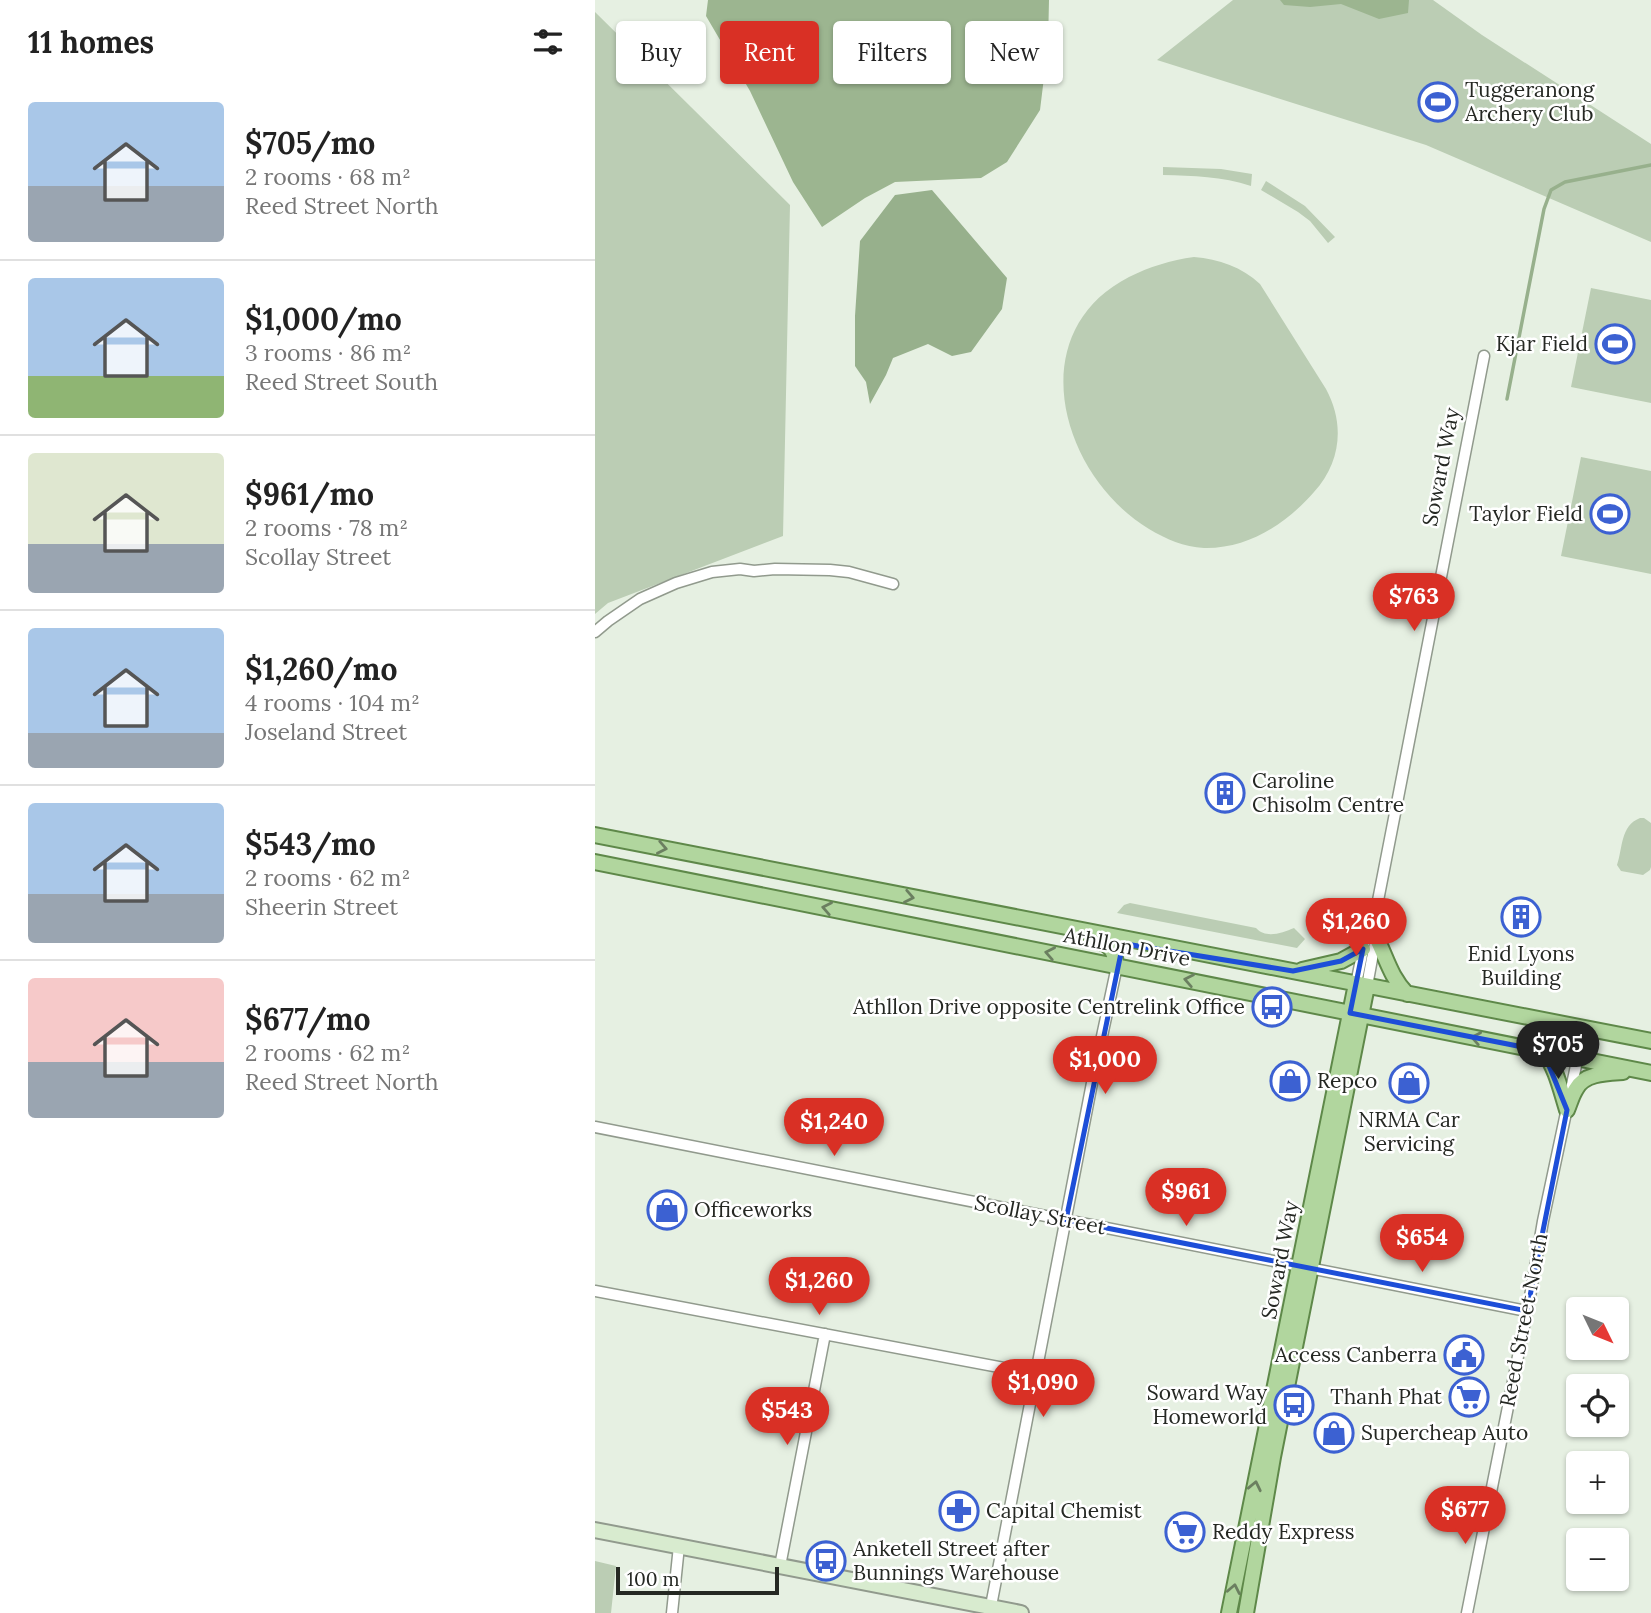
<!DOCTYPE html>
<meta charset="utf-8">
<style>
:root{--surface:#fff;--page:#f2f2f2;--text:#222;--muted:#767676;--line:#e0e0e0;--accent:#d93025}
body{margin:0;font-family:Lora,serif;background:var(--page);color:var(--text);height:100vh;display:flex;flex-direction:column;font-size:26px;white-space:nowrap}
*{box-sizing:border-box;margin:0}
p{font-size:23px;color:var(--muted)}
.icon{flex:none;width:38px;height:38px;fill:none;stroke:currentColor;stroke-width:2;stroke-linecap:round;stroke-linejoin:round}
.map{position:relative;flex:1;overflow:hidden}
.panel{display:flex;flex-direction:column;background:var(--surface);width:595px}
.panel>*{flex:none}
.guide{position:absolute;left:21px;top:21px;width:665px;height:63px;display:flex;gap:14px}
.needle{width:46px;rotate:133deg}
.buttons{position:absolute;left:971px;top:1297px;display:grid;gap:14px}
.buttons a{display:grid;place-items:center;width:63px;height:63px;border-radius:7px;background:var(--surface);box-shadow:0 2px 5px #0004;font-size:35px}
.scale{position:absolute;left:21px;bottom:18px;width:163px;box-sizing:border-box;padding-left:7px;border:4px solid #252823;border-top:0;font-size:19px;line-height:24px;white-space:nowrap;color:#252823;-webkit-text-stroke:5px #fff;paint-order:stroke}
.price{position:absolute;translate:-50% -60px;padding:0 16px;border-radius:24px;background:var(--accent);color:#fff;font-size:23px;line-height:46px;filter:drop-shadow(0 2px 4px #0008)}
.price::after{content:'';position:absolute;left:50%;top:42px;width:21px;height:16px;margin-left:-10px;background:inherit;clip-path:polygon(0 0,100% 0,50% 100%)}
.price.current{background:#222;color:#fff}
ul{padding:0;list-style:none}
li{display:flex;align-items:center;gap:21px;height:175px;padding:0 28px}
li+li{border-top:2px solid var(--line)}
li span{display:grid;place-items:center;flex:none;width:196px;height:140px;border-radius:7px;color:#555}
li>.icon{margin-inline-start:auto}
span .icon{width:84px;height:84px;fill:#fffc;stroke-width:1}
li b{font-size:30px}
h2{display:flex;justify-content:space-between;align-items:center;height:84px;padding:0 28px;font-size:30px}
.pill{padding:0 24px;border-radius:7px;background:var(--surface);box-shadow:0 2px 5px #0004;font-size:24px;line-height:63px}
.pill.current{background:var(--accent);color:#fff}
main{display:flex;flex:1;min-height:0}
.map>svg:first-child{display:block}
.green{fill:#bbcdb4}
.forest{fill:#9cb590}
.water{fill:#97b08c}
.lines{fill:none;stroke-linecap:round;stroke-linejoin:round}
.stream{stroke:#97b08c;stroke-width:3.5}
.street-casing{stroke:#919a8d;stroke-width:13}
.secondary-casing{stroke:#919a8d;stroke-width:18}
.primary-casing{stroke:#5e8849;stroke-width:18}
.street{stroke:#fff;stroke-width:10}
.secondary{stroke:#d8ebcf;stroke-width:14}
.primary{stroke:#b1d69e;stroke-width:14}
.oneway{stroke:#6b7f60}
.marked{fill:none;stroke:#1d4ed8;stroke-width:5;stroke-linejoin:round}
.labels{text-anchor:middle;stroke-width:5;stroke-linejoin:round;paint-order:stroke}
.poi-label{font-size:21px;fill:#252823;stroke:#fff;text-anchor:start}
.street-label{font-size:21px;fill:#252823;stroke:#fff}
</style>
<main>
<section class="panel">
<h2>11 homes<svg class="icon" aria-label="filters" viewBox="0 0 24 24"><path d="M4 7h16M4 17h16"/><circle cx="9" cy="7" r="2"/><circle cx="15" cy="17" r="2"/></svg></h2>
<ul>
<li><span style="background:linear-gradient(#a9c7e8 60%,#9aa5b1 0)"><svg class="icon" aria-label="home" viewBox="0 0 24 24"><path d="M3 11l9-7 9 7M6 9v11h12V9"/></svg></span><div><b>$705/mo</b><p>2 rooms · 68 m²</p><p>Reed Street North</p></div></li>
<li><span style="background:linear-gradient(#a9c7e8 70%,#8fb573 0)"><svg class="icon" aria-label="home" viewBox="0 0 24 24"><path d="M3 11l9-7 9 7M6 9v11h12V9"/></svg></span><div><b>$1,000/mo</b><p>3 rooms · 86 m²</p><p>Reed Street South</p></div></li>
<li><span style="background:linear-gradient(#dfe7d0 65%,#9aa5b1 0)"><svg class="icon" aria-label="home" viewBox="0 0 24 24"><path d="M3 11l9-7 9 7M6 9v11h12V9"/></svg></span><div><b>$961/mo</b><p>2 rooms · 78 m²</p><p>Scollay Street</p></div></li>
<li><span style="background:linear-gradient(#a9c7e8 75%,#9aa5b1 0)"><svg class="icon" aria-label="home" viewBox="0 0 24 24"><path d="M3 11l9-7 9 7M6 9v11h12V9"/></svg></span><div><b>$1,260/mo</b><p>4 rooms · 104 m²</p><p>Joseland Street</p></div></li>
<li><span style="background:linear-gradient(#a9c7e8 65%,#9aa5b1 0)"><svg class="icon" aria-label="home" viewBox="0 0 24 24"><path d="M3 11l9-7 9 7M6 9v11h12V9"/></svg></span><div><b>$543/mo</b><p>2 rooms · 62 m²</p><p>Sheerin Street</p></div></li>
<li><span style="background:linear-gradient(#f6c9c9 60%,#9aa5b1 0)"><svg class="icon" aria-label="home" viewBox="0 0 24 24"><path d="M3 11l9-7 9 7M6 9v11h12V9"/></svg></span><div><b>$677/mo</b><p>2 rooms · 62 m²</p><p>Reed Street North</p></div></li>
</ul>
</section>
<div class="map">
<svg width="1056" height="1613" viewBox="0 0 1056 1613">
<rect width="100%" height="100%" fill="#e6f0e2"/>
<path class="green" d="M638,0H838L887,35L1056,144V242L831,145L562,60Z
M0,12L195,205L188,536L13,603L0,614Z
M568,167L626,169L657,174L656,186C627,176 598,176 568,175Z
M671,181L710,206L740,237L733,243L715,221L703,212L666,190Z
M599,257C624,259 647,267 665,284L731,389C750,424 746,462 719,492C691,524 653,549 609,548C589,547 571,539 554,529C466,476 425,333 534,277C554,267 576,260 599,257Z
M996,288L1056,300V403L976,387Z
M986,457L1056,471V574L966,556Z
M1045,818H1049L1056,823V867L1055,870L1048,875L1026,871L1022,865C1028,848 1025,826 1045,818Z
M535,903L661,928C671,939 687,933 699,928L710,939L702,948L522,913L529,905Z
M0,1561L21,1566L16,1613H0Z"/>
<path class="forest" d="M113,0H454L453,45L445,110L412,162L386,178L300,182L270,198L227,227L198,182L155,91L111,16Z
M685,0H814L813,13L784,19L746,4L715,7L689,5Z"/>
<path class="water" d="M337,190L412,278L407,309L376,352L357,356L333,344L298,358L291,375L275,404L271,382L260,366V316L265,241L300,195Z"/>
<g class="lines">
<path class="stream" d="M912,399L949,209L956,190L970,182L1056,165"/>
<g class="street-casing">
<path id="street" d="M0,632L13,621L45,599L81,583L117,572L145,569L159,571L180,569L235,570L254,572L298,584
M761,984L771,935L780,916L889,356
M772,986L781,937L780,917
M0,1127L932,1311
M0,1291L441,1374
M185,1566L230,1334
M395,1611L497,1083L522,966
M77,1613L84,1546
M872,1613L936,1291L948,1221L989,1028"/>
</g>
<g class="secondary-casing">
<path id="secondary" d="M0,1530L426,1613"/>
</g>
<g class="primary-casing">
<path id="primary" d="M0,835L1056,1041
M0,862L1056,1073
M781,937C792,959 795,976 812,994
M497,939C516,945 518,948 522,966
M707,970L746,961L768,949
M948,1051C961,1067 966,1091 972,1110
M972,1110C975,1103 977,1095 981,1089C989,1073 1013,1073 1028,1072
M634,1613L761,984
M651,1613L678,1457L772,986"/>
</g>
<use href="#street" class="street"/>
<use href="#secondary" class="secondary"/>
<use href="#primary" class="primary"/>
</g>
<defs><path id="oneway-chevron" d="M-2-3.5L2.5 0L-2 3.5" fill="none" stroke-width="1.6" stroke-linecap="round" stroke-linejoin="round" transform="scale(1.75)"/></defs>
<g class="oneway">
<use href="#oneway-chevron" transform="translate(67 848) rotate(11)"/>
<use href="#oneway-chevron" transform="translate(314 897) rotate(11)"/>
<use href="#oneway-chevron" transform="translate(232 908) rotate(-169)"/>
<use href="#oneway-chevron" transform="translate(455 953) rotate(-169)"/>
<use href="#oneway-chevron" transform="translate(594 980) rotate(-169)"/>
<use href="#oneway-chevron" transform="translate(881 1038) rotate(-169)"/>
<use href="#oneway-chevron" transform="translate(660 1486) rotate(-78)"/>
<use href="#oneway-chevron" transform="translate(639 1589) rotate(-79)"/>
</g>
<path class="marked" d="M537,945L698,971L746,961L768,949L755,1013L948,1051L972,1110L932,1311L471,1220L526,953Z"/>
<defs>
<g id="stadium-ring" transform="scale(2.0125)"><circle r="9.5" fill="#fff" stroke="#3c61d2" stroke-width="1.5"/><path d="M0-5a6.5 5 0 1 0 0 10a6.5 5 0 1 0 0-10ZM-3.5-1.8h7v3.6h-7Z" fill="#3c61d2"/></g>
<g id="building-ring" transform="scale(2.0125)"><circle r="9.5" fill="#fff" stroke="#3c61d2" stroke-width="1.5"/><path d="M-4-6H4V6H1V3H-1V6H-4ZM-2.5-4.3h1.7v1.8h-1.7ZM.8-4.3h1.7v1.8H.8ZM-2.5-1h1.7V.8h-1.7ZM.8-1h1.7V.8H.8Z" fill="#3c61d2"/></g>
<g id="bus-ring" transform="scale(2.0125)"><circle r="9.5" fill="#fff" stroke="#3c61d2" stroke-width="1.5"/><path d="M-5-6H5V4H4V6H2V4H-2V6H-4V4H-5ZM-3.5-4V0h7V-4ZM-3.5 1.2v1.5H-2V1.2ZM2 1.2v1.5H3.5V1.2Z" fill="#3c61d2"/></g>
<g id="shop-ring" transform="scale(2.0125)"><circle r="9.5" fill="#fff" stroke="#3c61d2" stroke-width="1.5"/><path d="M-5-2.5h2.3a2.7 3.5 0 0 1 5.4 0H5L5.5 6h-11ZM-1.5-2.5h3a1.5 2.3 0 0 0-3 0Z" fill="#3c61d2"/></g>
<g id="civic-ring" transform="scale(2.0125)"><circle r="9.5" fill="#fff" stroke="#3c61d2" stroke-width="1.5"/><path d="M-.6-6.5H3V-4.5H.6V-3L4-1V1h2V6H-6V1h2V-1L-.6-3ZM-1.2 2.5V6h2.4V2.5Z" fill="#3c61d2"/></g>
<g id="supermarket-ring" transform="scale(2.0125)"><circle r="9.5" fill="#fff" stroke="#3c61d2" stroke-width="1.5"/><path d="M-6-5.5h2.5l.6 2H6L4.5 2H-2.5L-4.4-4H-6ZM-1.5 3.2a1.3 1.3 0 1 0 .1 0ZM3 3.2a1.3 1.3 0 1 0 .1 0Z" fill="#3c61d2"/></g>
<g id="pharmacy-ring" transform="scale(2.0125)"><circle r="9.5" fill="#fff" stroke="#3c61d2" stroke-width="1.5"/><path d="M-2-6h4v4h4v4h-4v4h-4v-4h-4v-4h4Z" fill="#3c61d2"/></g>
</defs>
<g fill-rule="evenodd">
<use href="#stadium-ring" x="843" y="102"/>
<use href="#stadium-ring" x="1020" y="344"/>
<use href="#stadium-ring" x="1015" y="514"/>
<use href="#building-ring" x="630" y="793"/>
<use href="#building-ring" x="926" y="917"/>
<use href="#bus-ring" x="677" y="1007"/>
<use href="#shop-ring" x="695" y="1081"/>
<use href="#shop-ring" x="814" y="1083"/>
<use href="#shop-ring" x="72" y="1210"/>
<use href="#civic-ring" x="869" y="1355"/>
<use href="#supermarket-ring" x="874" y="1397"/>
<use href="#bus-ring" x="699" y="1405"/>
<use href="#shop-ring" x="739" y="1433"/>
<use href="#pharmacy-ring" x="364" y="1511"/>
<use href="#supermarket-ring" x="590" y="1532"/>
<use href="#bus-ring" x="231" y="1561"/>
</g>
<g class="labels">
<g class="poi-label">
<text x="870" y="97">Tuggeranong<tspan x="870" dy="24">Archery Club</tspan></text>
<text x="993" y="351" text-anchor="end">Kjar Field</text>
<text x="988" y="521" text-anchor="end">Taylor Field</text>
<text x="657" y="788">Caroline<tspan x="657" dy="24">Chisolm Centre</tspan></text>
<text x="926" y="961" text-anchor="middle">Enid Lyons<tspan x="926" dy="24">Building</tspan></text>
<text x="650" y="1014" text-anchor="end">Athllon Drive opposite Centrelink Office</text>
<text x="722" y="1088">Repco</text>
<text x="814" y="1127" text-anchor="middle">NRMA Car<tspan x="814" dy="24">Servicing</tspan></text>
<text x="99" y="1217">Officeworks</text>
<text x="842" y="1362" text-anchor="end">Access Canberra</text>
<text x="672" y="1400" text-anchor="end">Soward Way<tspan x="672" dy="24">Homeworld</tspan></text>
<text x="847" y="1404" text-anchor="end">Thanh Phat</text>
<text x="766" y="1440">Supercheap Auto</text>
<text x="391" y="1518">Capital Chemist</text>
<text x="617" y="1539">Reddy Express</text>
<text x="258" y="1556">Anketell Street after<tspan x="258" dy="24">Bunnings Warehouse</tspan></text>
</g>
<g class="street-label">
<text transform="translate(846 467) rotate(-79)" y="7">Soward Way</text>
<text transform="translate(532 947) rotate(11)" y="7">Athllon Drive</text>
<text transform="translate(445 1215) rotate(11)" y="7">Scollay Street</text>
<text transform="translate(685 1260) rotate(-79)" y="7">Soward Way</text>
<text transform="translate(929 1320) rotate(-79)" y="7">Reed Street North</text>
</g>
</g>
</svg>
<div class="buttons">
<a><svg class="needle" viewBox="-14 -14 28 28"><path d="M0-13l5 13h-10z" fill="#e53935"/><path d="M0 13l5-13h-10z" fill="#767676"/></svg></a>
<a><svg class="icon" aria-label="locate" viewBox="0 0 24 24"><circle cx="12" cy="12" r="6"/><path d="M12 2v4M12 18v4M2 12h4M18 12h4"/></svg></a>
<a>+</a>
<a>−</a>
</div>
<div class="scale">100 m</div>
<b class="price" style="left:819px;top:633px">$763</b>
<b class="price" style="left:761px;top:958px">$1,260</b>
<b class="price current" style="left:963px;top:1081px">$705</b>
<b class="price" style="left:510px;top:1096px">$1,000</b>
<b class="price" style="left:239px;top:1158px">$1,240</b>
<b class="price" style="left:591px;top:1228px">$961</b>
<b class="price" style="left:827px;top:1274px">$654</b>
<b class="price" style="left:224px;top:1317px">$1,260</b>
<b class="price" style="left:448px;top:1419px">$1,090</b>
<b class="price" style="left:192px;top:1447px">$543</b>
<b class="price" style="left:870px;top:1546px">$677</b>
<div class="guide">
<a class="pill">Buy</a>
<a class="pill current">Rent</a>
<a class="pill">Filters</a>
<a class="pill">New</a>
</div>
</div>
</main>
